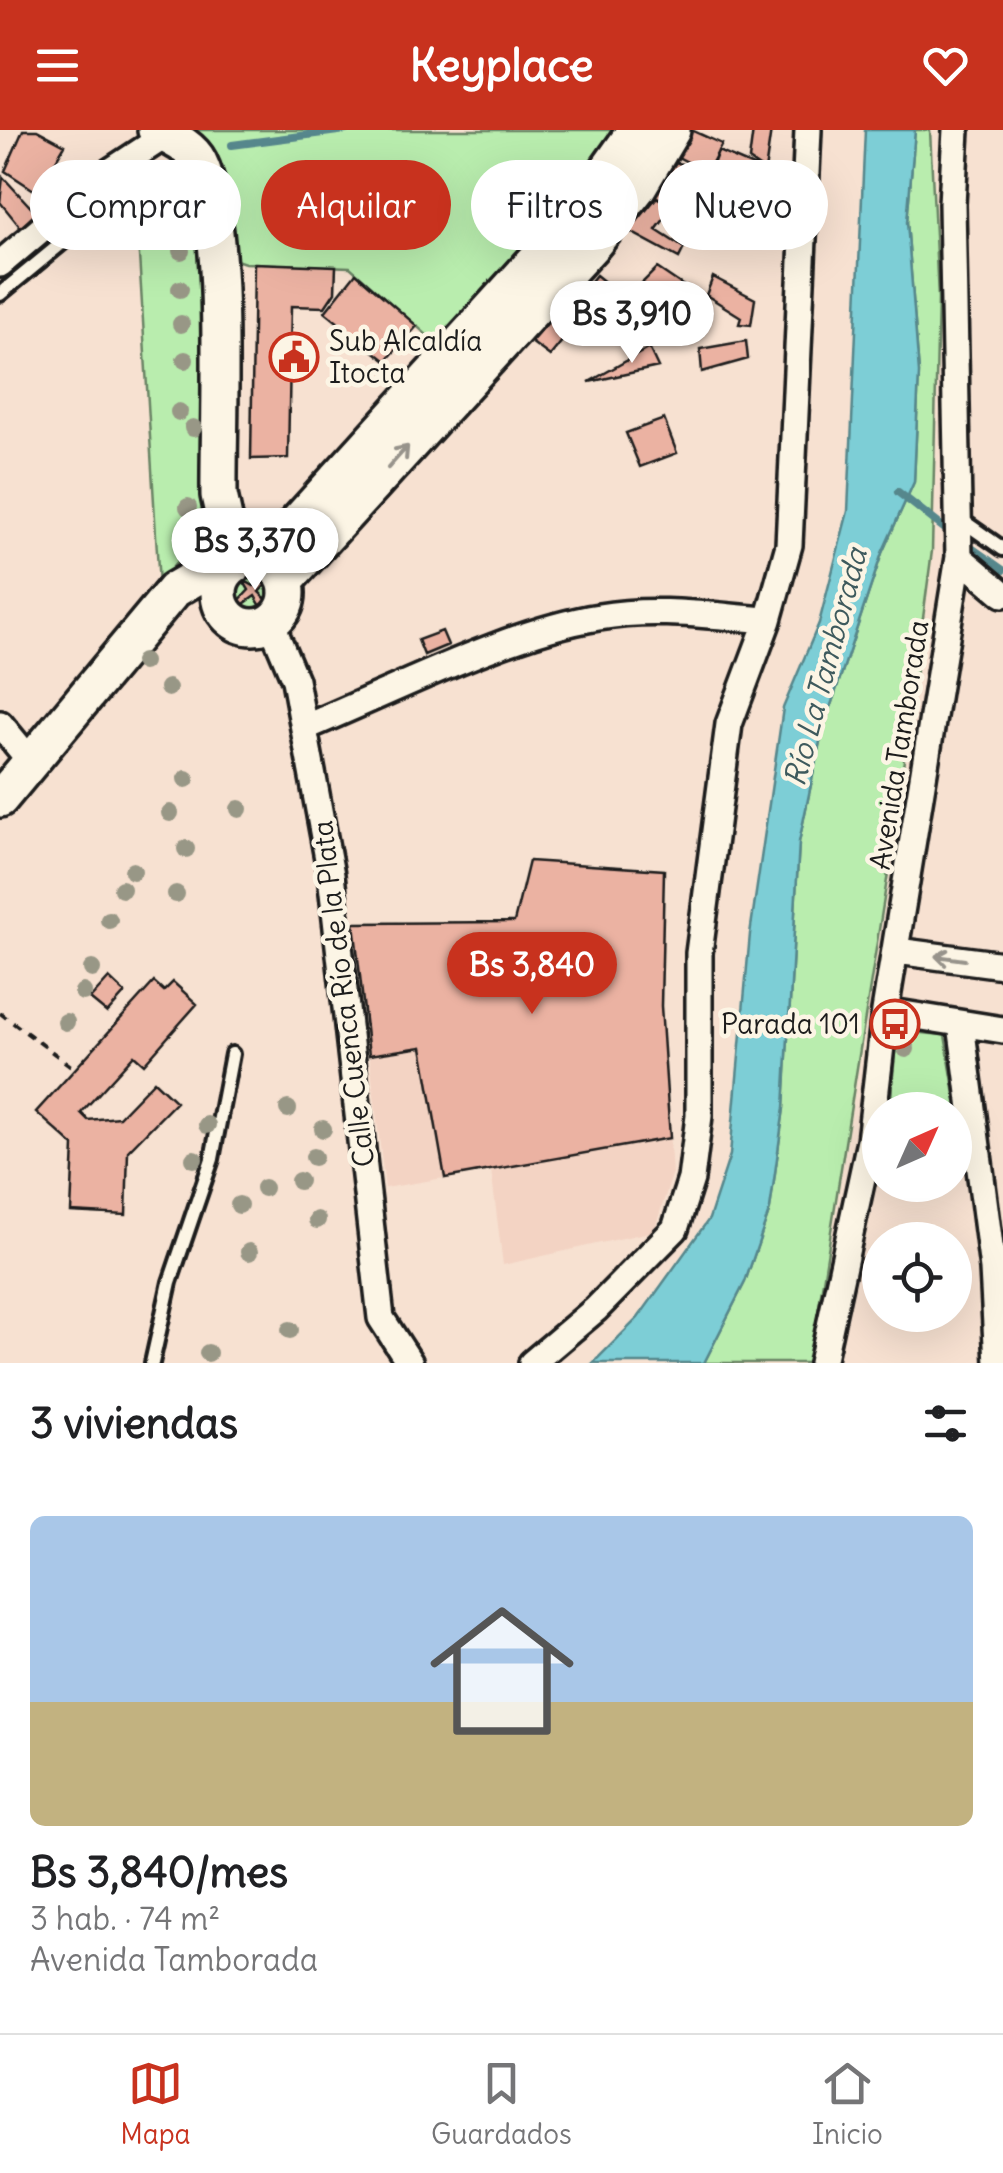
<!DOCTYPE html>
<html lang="es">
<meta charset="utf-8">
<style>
:root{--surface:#fff;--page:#f2f2f2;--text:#202124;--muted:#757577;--line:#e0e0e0;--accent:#c8321e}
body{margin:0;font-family:Delius,sans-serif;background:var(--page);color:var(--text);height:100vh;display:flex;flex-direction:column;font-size:38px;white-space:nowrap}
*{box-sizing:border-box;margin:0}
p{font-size:32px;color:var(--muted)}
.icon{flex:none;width:55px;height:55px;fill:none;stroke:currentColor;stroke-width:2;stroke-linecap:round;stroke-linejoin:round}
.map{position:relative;height:1233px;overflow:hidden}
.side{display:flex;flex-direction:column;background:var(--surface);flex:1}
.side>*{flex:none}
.hud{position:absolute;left:30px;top:30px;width:945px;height:90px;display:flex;gap:20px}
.needle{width:65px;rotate:45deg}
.controls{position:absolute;left:862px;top:962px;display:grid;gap:20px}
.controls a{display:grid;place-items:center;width:110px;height:110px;border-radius:50%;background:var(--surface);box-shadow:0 10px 40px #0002;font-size:50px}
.price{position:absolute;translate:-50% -85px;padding:0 22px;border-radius:35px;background:#fff;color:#222;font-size:32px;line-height:65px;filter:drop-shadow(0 2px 5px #0008)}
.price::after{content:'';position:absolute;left:50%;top:60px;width:30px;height:22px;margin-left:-15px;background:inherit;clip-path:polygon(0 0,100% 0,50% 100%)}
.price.on{background:var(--accent);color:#fff}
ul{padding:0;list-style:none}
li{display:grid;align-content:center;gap:20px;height:530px;padding:0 30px}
li span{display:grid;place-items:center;height:310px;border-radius:15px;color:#555}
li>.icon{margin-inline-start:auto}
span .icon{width:180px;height:180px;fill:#fffc;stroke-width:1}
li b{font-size:42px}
h2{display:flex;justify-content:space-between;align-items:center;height:120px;padding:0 30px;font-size:42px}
.chip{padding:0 35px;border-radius:45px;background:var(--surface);box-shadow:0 10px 40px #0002;font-size:35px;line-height:90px}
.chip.on{background:var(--accent);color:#fff}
header{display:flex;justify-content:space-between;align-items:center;height:130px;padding:0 30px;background:var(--accent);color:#fff;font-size:45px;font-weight:800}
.tab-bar{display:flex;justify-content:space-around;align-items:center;height:140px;border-top:2px solid var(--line);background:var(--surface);font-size:28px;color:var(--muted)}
.tab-bar a{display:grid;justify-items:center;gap:5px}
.tab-bar .on{color:var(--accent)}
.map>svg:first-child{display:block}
.built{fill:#f3d3c3}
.green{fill:#b9edae;stroke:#6a8465;stroke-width:2.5}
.water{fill:#7dced6;stroke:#56878c;stroke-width:2.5}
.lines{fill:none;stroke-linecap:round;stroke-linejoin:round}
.stream{stroke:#56878c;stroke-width:8}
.building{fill:#ebb2a2;stroke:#1c1c1c;stroke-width:2.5}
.lane-casing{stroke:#1c1c1c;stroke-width:20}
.street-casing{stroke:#1c1c1c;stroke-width:32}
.secondary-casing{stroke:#1c1c1c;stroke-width:42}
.path{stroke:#1c1c1c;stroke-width:4;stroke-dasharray:8 8;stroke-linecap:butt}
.lane{stroke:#fcf5e5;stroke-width:12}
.street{stroke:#fcf5e5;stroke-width:25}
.secondary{stroke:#fcf5e5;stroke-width:35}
.tree{fill:#989786}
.oneway{stroke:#97938b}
.labels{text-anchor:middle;stroke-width:9;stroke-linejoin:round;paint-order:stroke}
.poi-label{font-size:28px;fill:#1c1c1c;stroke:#fcf5e5;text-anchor:start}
.street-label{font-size:28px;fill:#1c1c1c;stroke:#fcf5e5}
.water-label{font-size:30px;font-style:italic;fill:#3e5a5d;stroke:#fcf5e5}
</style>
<header><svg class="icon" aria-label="menu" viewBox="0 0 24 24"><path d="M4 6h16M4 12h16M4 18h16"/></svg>Keyplace<svg class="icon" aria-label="heart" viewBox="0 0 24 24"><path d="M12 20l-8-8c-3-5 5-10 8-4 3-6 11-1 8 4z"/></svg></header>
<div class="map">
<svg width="1003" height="1233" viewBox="0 0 1003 1233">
<rect width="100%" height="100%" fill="#f7e1d1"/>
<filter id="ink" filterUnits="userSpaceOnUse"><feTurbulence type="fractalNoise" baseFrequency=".01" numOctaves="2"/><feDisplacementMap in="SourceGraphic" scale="20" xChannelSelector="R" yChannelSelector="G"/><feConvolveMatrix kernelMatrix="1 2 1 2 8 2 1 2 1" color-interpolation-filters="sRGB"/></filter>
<g filter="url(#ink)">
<path class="built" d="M529,731L664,740L661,876L672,1045L654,1101L503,1135L491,1040L385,1058L354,793L514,792Z"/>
<path class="green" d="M192,0H619L569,71L437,214L350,137L245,133L227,127C223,86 227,27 192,0Z
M915,0H930L938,168L932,421L893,712L810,1233H704L745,1152L770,1079L784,978L799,712L822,602L882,423L914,352L919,243L907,92Z
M182,32L199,74L204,379L200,402L159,455L139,125L134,79L124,50Z
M232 463a21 21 0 1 1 42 0a21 21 0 1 1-42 0Z
M897,901L945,905L962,1006L955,1007V980H890Z"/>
<path class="water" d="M865,0H915L907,92L919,243L914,352L882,423L822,602L799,712L784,978L770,1079L745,1152L704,1233H593L638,1188L709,1089L730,1025L750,804L783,578L819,493L848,381Z"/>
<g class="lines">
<path class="stream" d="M232,15L346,0
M107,57L172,36
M898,362L954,406
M966,414L1003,440"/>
</g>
<path class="building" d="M23,0H37L65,15L37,62L5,41Z
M691,0L722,14L707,42L676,26Z
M753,0H771L765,41L749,30Z
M718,21L765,41V87L705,56Z
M672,31L707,42L694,65L741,88L733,107L654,66Z
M3,47L36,83L21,98L0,72Z
M657,67L704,91L696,106L665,88L656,100L684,118L679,128L629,101Z
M254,133L336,136L335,162L325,177L291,176L288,328L251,329Z
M657,138L688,159L676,175L642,153Z
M356,143L417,196L386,231L325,182Z
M596,145L637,178L627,187L588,155Z
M713,147L755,169L751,195L739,194L741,187L706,165Z
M642,153L686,187L673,201L631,168Z
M597,164L622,192L609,202L588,172Z
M645,179L669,198L658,212L634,193Z
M558,181L575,195L550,226L531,212Z
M746,211L748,229L702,242L700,219Z
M649,218L658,237L589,252Z
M664,289L677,323L640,337L626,303Z
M267,445L271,449L259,462L265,468L274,465L262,478L255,466L238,478L235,475L249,460L243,450L254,456Z
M442,501L448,515L424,525L418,510Z
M529,731L664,740L661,876L670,1008L445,1048L422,917L369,925L354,793L514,792Z
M109,848L125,863L107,883L90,869Z
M154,852L164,861L173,852L197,874L144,934L134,925L81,983L88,990L119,987L154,951L176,972L128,1021L126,1085L71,1082L74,1016L36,982Z"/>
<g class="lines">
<g class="lane-casing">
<path id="lane" d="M0,164L113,71
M960,389L1003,419
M152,1233L170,1152L212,1029L232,924"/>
</g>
<g class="street-casing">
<path id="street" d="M0,134L105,45L166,5
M959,427L1003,464
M271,493L295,550L331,745L381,1188L410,1233
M0,594L32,633
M306,597C393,561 509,501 599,487C655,477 712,486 768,490
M897,821L1003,835
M885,881L1003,900
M961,894L993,1139L998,1233
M532,1233L596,1179L675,1099L691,1049L699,986V823L729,594L768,490L789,415L808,0
M822,1233L870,1011L885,881L959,427L952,74L956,0"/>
</g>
<g class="secondary-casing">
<path id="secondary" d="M156,0C171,8 191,16 199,32C229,91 218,291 219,365L226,397L244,429
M219 463a34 34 0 1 1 68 0a34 34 0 1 1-68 0Z
M263,430L573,89L636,0
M285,451L595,112L637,59L672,0
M0,669L174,460L203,443L222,448"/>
</g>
<path class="path" d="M0,883L75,939"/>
<use href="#lane" class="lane"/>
<use href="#street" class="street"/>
<use href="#secondary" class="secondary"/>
</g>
<g class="tree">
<circle cx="148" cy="49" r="9"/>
<circle cx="181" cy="75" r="9"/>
<circle cx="181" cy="121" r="9"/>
<circle cx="180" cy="159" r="9"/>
<circle cx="181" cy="194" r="9"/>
<circle cx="185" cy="230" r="9"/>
<circle cx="179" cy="282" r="9"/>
<circle cx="193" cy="298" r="9"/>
<circle cx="188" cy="377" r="9"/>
<circle cx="188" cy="404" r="9"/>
<circle cx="143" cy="532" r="9"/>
<circle cx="168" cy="558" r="9"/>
<circle cx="186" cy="649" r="9"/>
<circle cx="239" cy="679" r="9"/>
<circle cx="170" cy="683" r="9"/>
<circle cx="186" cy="719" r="9"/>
<circle cx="133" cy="741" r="9"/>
<circle cx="122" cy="759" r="9"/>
<circle cx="176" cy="764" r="9"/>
<circle cx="109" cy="790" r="9"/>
<circle cx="92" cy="839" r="9"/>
<circle cx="83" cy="862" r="9"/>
<circle cx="66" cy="892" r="9"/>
<circle cx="906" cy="919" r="9"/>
<circle cx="288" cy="979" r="9"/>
<circle cx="207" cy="995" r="9"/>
<circle cx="323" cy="999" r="9"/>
<circle cx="314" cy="1027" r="9"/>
<circle cx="194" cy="1029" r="9"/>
<circle cx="299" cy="1051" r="9"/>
<circle cx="264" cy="1058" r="9"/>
<circle cx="239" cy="1075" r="9"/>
<circle cx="317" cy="1090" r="9"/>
<circle cx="249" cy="1122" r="9"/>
<circle cx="290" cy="1200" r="9"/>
<circle cx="208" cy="1223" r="9"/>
</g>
<defs><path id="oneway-shaft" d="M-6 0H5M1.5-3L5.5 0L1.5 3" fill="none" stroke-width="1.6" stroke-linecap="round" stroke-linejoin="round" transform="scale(2.5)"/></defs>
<g class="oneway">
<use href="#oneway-shaft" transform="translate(398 327) rotate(-48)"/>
<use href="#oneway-shaft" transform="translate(950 828) rotate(-172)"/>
</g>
</g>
<defs>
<g id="civic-ring" transform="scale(2.5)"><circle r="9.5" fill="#fcf5e5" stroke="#c8321e" stroke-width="1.5"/><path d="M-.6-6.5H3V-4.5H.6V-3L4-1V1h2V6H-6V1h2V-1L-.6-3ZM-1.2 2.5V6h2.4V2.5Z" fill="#c8321e"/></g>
<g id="bus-ring" transform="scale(2.5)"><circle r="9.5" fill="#fcf5e5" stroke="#c8321e" stroke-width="1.5"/><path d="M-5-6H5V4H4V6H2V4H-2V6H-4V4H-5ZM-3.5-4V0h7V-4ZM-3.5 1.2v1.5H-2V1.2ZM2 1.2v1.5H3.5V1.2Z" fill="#c8321e"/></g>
</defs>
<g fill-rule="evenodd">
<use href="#civic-ring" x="294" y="227"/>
<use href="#bus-ring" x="895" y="894"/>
</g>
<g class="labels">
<g class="poi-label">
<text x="329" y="221">Sub Alcaldía<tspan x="329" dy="32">Itocta</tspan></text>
<text x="860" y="904" text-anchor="end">Parada 101</text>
</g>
<g class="street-label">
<text transform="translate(899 615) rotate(-81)" y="10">Avenida Tamborada</text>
<text transform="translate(343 864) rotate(-97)" y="10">Calle Cuenca Río de la Plata</text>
</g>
<g class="water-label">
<text transform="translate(826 537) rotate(-75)" y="10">Río La Tamborada</text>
</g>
</g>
</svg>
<div class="controls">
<a><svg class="needle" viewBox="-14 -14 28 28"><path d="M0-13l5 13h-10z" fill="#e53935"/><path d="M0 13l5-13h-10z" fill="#757577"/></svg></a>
<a><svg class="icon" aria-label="locate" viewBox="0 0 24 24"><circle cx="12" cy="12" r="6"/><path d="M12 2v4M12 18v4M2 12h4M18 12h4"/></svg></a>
</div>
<b class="price" style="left:632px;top:236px">Bs 3,910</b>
<b class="price" style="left:255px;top:463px">Bs 3,370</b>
<b class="price on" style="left:532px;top:887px">Bs 3,840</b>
<div class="hud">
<a class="chip">Comprar</a>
<a class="chip on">Alquilar</a>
<a class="chip">Filtros</a>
<a class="chip">Nuevo</a>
</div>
</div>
<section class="side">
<h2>3 viviendas<svg class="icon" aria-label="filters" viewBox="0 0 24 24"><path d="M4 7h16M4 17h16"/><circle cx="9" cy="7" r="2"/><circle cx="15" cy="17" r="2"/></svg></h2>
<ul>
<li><span style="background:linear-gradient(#a9c7e8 60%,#c2b280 0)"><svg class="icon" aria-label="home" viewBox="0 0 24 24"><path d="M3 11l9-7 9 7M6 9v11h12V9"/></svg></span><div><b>Bs 3,840/mes</b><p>3 hab. · 74 m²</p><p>Avenida Tamborada</p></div></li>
</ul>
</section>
<nav class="tab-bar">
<a class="on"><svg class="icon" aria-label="map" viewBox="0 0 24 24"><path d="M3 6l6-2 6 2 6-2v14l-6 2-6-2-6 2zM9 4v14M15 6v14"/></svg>Mapa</a>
<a><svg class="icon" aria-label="saved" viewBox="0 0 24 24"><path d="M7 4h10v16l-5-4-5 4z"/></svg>Guardados</a>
<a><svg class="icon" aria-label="home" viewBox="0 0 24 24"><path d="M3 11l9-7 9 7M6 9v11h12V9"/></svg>Inicio</a>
</nav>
